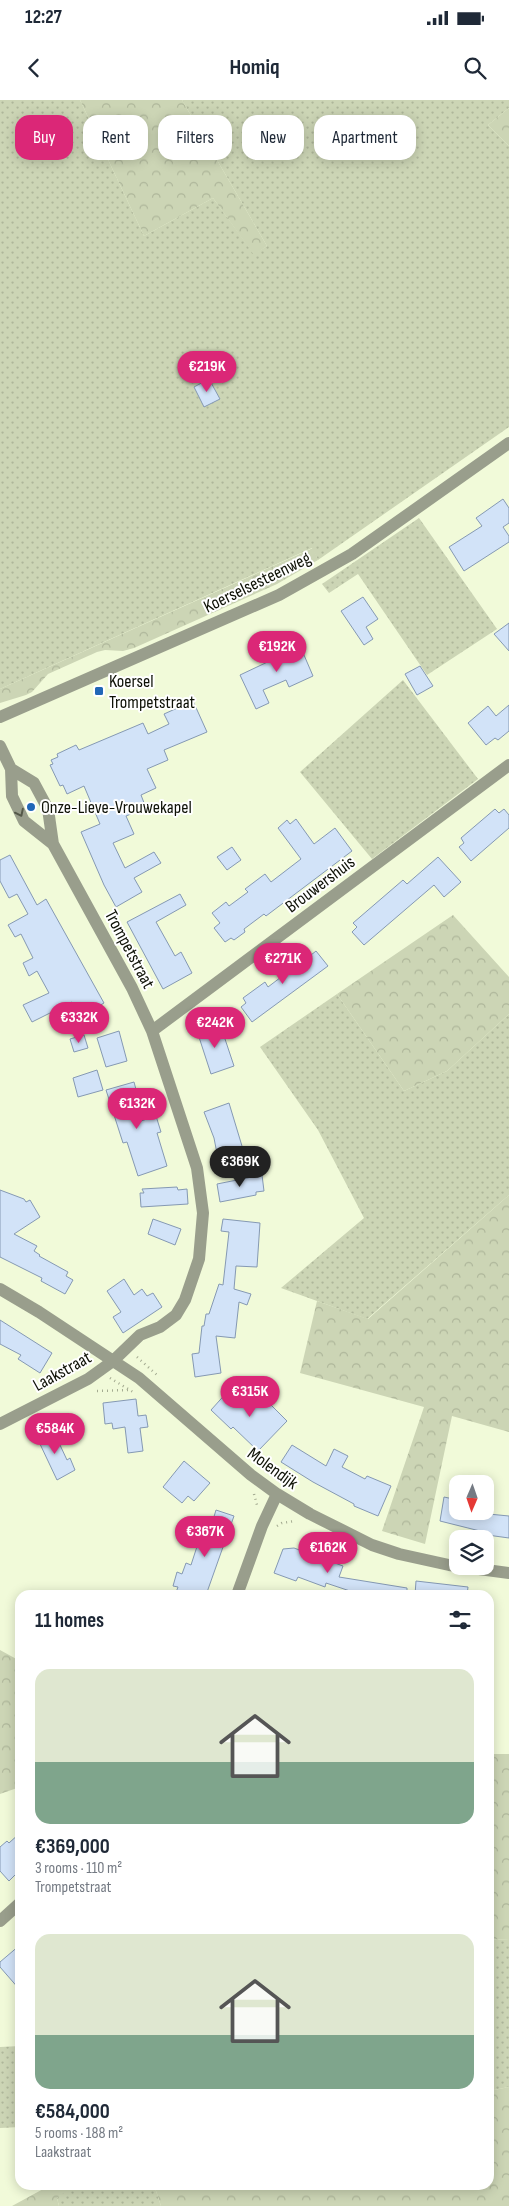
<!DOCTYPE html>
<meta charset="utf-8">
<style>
:root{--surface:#fff;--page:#f2f2f3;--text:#1f2937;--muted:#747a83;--accent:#db2777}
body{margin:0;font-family:"Sofia Sans Condensed",sans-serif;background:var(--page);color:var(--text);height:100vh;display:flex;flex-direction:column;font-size:19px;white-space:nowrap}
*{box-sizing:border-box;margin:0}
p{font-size:16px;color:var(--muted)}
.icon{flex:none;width:28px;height:28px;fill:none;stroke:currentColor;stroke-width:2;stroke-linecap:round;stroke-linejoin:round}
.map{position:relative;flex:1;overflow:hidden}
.details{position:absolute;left:15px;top:1490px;width:479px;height:600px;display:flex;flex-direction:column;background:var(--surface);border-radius:15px;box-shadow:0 2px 12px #0003}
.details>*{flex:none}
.banner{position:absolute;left:15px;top:15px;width:480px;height:45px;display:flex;gap:10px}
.needle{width:32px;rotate:182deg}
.controls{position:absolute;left:449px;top:1375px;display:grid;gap:10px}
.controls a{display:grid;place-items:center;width:45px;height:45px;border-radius:10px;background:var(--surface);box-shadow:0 2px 12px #0003;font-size:25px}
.price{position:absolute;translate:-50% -42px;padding:0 11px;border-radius:18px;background:var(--accent);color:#fff;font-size:16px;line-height:32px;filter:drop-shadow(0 1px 2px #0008)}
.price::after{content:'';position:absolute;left:50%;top:30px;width:15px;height:11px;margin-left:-8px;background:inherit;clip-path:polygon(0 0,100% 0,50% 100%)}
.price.current{background:#222;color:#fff}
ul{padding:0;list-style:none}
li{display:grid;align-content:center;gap:10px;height:265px;padding:0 20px}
li span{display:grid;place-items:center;height:155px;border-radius:15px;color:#555}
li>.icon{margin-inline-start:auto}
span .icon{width:90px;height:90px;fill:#fffc;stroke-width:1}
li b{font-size:21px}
h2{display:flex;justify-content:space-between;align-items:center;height:60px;padding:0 20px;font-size:21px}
.tag{padding:0 18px;border-radius:15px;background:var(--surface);box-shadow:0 2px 12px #0003;font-size:18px;line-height:45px}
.tag.current{background:var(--accent);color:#fff}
.status{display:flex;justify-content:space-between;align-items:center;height:35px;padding:0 25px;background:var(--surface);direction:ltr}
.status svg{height:14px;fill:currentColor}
header{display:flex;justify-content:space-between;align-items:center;height:65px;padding:0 20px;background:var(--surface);font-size:22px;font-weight:700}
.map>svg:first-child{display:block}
.grass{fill:url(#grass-dots)}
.forest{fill:url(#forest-crowns)}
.building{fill:#d2e3f8;stroke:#8599b3}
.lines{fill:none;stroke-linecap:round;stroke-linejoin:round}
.path{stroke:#a4ab91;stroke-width:2.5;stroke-dasharray:1 4;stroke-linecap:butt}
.minor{stroke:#999e8c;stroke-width:12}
.oneway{stroke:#545849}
.poi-dot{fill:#2167b7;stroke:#fff;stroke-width:2}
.labels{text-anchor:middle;stroke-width:4;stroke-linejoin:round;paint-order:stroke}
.street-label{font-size:18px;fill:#0e1106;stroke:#fff}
.poi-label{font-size:18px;fill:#0e1106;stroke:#fff;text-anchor:start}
</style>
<div class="status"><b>12:27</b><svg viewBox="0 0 49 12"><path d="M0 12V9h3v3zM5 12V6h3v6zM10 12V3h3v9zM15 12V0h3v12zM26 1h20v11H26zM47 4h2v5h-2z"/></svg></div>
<header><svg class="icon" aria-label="back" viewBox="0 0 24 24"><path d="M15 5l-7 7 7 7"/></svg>Homiq<svg class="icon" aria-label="search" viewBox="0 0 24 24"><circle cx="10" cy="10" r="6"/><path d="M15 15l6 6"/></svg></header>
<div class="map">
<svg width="509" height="2106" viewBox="0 0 509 2106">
<defs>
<pattern id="grass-dots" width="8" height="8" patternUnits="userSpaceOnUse" patternTransform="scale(1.25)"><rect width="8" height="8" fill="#ccd5b5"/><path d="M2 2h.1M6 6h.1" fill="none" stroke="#aeb69a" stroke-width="1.8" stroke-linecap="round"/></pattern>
<pattern id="forest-crowns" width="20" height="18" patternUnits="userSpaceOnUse" patternTransform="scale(1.25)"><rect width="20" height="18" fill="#ccd5b5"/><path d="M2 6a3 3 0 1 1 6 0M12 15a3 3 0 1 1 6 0" fill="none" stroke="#aeb69a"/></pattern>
</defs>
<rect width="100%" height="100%" fill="#f1fad9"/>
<path class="grass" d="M0,0H80L144,136L213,98L254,154L267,146L182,0H509V8L488,25L509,46V327L318,460L312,448L0,589Z
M419,418L497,529L427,575L358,474L329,493L322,484Z
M403,580L478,679L372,759L300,672Z
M337,894L404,991L447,971L509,914V1095L367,1219L281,1188L364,1118L318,1030L260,947Z
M489,1839L509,1840V1987L489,1991Z
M20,1946V2027L0,2028V1947Z
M71,2085H154L161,2106H59L57,2098Z"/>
<path class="forest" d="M80,0H182L267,146L254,155L213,98L144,136Z
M509,8V46L488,25Z
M313,448L318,460L277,484L134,548L123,551L105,550L97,552L48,574L32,592L26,595L0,603V589Z
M453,815L509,877V914L447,971L404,991L337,894Z
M509,1095V1332L452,1316L425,1444L382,1431L424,1307L300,1273L317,1201L368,1219Z
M0,1550L20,1561V1687L0,1694Z
M489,1643V1654H509V1840L489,1839Z
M509,1987V2106H161L154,2085H489V1991Z
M44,2085H74L57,2098L59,2106H12L45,2088Z"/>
<path class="building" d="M209,279L220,299L204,307L194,287Z
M503,399L509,408V423L503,427L509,436V442L464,471L449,447L482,426L476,418Z
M363,497L378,519L366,527L373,539L364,545L341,511Z
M509,523V551L494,534Z
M298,541L313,576L289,587L286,580L263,590L269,603L256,609L240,575L276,558L273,552Z
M420,566L433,586L417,595L405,574Z
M193,601L207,632L164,650L168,660L147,669L156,688L141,695L146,708L126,716L134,734L113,743L125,768L154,752L161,763L134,778L142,792L116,807L104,785L81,732L100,724L84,686L67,694L63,685L60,686L50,665L53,664L51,660L58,657L57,654L76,645L79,650L143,623L148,634L169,624L164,614Z
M509,605V631L498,640L495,638L486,645L468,623L488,606L496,616Z
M495,709L499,713L504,709L509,715V728L471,761L459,747L464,743L461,738Z
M296,719L314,744L335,728L352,751L266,816L264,814L244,829L245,832L234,840L231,838L225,842L214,828L220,823L212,813L226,802L229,806L248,792L245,789L265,774L271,782L301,759L278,728L287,720L290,724Z
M232,747L241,760L227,770L217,757Z
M10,755L37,805L46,799L104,903L80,917L72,902L32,922L23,905L49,893L37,871L29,876L23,863L33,858L21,834L15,837L8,825L28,814L17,794L9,798L0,781V760Z
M438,757L461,782L444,797L434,785L364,845L352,832L357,827L353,823L403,780L407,784Z
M180,794L186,805L156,822L175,856L181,852L192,873L163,889L127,822Z
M308,850L311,855L316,851L328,866L252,922L241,907L246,903L243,898L265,882L268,887L289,871L286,866Z
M220,924L234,966L211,974L197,931Z
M119,931L127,961L106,967L97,938Z
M84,935L88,948L74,952L70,939Z
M97,970L103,990L78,997L73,978Z
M134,982L138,997L134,998L141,1021L156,1016L161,1032L157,1033L167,1066L138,1076L127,1042L123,1043L106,990Z
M229,1003L245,1056L219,1064L214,1038L204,1012Z
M262,1075L264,1091L256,1092V1095L220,1102L217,1084Z
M177,1087L178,1090L187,1089L188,1104L141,1107L140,1093H144L142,1089Z
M0,1090L24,1099L26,1102L30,1100L40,1117L14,1134L37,1146L34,1151L40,1155L39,1156L68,1172L66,1176L73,1180L65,1194L41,1181L42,1178L0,1157Z
M153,1119L181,1129L175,1145L148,1134Z
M223,1119L260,1123L257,1167L236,1166L234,1189L251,1194L247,1205L239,1202L235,1238L216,1236L221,1273L195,1277L192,1254L199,1253L202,1226H204L206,1214H209L219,1184L223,1185L229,1132L221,1131Z
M124,1179L134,1195L142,1189L147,1196L153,1193L162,1207L123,1233L113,1217L121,1212L107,1191Z
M0,1220L52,1253L40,1273L18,1259L21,1255L0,1244Z
M229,1290L237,1298L244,1291L256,1302L262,1296L287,1321L258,1351L233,1327L231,1329L211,1310Z
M136,1299L138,1316L146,1315L148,1327L140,1328L143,1351L128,1353L125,1327L113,1329L112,1323L105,1324L103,1303Z
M52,1328L67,1360L70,1358L75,1370L57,1380L40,1344L42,1343L38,1334Z
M292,1345L326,1366L334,1349L348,1356L342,1367L365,1379L367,1376L391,1386L378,1416L354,1406V1404L313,1382L281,1362Z
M184,1361L210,1383L194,1401L188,1396L182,1403L163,1387Z
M444,1397L458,1400V1411L509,1416V1438L480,1434V1431L440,1421Z
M216,1410L234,1416L206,1495H175L178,1487L173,1486L177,1472L182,1474L186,1463L191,1465L203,1428L210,1430Z
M294,1448L343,1466L339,1477L407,1488V1495H352L353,1492L326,1483L325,1487L298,1477L296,1481L274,1473L283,1449Z
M416,1481L468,1487L467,1495H415Z
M20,1733V1770L9,1781L0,1771V1747L7,1741L9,1743Z
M20,1845V1890L0,1867V1862Z"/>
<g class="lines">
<path class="path" d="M137,1257L157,1275
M78,1269L80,1255
M110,1278L133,1292
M97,1291L128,1290
M254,1394L257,1405
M277,1426L282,1423L295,1421"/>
<path class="minor" d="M0,617L279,495L352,454L509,343
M0,646L11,669L12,696L24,721L53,744
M152,931L509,665
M0,1189L39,1212L139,1278L251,1375L277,1394L310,1414L372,1445L399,1454L449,1465L509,1473
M0,1324L88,1279L113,1261L140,1235L160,1227L176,1215L185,1200L199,1159L203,1113L197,1068L152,931L132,888L53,744L48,709L34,683L11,669
M237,1495L262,1426L277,1394
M0,1821L20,1803"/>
</g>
<defs><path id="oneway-chevron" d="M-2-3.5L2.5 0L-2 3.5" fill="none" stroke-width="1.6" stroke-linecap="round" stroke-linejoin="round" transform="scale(1.25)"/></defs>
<use class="oneway" href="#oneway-chevron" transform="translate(20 713) rotate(64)"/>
<g class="poi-dot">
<rect x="94" y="586" width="10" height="10" rx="2.5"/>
<circle cx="31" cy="707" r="5"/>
</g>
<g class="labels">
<g class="street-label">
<text transform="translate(257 482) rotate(-26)" y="6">Koerselsesteenweg</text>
<text transform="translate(320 784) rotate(-37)" y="6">Brouwershuis</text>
<text transform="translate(130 849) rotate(62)" y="6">Trompetstraat</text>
<text transform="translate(62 1271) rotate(-29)" y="6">Laakstraat</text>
<text transform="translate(273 1368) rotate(36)" y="6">Molendijk</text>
</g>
<g class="poi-label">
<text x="109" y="587">Koersel<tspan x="109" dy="21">Trompetstraat</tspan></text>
<text x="41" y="713">Onze-Lieve-Vrouwekapel</text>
</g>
</g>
</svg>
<div class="controls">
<a><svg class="needle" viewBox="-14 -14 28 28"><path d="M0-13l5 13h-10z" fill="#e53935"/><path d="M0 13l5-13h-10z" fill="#747a83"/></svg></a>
<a><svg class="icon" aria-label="layers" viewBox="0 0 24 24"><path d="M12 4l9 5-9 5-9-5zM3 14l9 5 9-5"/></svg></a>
</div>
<b class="price" style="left:207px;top:293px">€219K</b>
<b class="price" style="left:277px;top:573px">€192K</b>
<b class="price" style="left:283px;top:885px">€271K</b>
<b class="price" style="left:79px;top:944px">€332K</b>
<b class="price" style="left:215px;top:949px">€242K</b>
<b class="price" style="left:137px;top:1030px">€132K</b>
<b class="price current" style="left:240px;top:1088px">€369K</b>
<b class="price" style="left:250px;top:1318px">€315K</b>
<b class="price" style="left:55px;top:1355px">€584K</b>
<b class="price" style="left:205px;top:1458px">€367K</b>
<b class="price" style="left:328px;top:1474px">€162K</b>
<div class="banner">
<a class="tag current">Buy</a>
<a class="tag">Rent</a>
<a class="tag">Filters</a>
<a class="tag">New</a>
<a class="tag">Apartment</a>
</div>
<section class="details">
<h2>11 homes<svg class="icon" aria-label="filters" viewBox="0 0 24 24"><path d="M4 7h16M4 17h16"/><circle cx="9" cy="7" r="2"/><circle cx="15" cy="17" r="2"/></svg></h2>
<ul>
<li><span style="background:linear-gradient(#dfe7d0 60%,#7fa58c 0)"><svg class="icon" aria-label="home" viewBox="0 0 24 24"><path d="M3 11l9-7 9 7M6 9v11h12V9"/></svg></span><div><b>€369,000</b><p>3 rooms · 110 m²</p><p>Trompetstraat</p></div></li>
<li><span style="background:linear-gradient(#dfe7d0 65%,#7fa58c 0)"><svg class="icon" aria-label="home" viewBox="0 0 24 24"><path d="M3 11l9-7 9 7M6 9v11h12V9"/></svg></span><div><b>€584,000</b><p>5 rooms · 188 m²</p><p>Laakstraat</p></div></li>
</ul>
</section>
</div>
